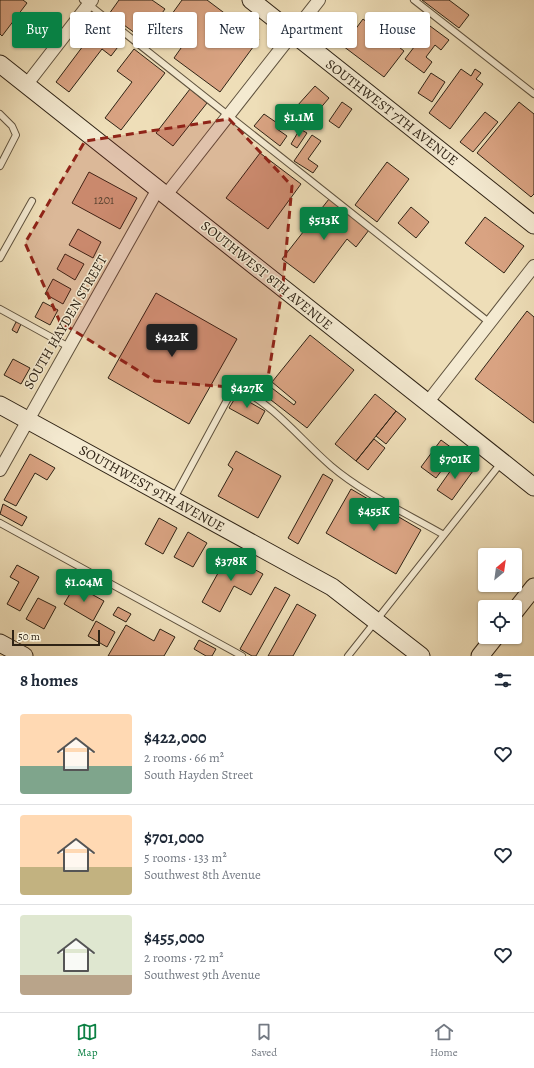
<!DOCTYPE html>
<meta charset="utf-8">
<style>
:root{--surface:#fff;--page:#f6f6f7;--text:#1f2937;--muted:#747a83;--line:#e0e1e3;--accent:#0b8043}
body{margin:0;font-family:Alegreya,serif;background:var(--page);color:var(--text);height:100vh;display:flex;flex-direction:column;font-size:15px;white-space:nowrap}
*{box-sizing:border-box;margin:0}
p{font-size:13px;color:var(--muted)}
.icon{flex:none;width:22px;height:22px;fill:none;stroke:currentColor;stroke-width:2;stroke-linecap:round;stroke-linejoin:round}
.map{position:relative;height:656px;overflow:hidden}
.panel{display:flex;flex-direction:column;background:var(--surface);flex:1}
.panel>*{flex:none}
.banner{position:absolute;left:12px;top:12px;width:510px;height:36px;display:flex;gap:8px}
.needle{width:26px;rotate:29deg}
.controls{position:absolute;left:478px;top:548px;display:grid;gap:8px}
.controls a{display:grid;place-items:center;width:44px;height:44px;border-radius:4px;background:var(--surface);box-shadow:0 1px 3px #0004;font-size:20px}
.scale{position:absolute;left:12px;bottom:10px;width:88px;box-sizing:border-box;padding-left:4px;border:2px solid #2f2315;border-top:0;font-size:11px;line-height:14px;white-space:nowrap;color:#2f2315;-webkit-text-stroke:3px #f4ead1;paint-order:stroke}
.price{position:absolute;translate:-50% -34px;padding:0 9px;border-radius:4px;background:var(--accent);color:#fff;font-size:13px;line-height:26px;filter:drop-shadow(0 1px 2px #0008)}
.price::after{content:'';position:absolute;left:50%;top:24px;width:12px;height:9px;margin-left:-6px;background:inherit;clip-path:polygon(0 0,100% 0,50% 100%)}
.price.current{background:#222;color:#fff}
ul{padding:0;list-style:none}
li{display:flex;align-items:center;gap:12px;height:100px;padding:0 20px}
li+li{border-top:1px solid var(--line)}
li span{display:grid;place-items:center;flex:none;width:112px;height:80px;border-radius:4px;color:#555}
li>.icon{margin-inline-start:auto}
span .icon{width:48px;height:48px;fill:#fffc;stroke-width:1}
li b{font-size:17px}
h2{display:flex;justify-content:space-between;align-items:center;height:48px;padding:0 20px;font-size:17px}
.pill{padding:0 14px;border-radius:4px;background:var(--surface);box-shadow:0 1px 3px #0004;font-size:14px;line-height:36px}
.pill.current{background:var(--accent);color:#fff}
.dock{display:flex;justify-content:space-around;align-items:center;height:56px;border-top:1px solid var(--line);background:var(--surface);font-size:11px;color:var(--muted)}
.dock a{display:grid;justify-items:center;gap:2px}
.dock .current{color:var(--accent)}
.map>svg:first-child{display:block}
.building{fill:#d9a382;stroke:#2f2315}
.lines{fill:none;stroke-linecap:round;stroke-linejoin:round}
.lane-casing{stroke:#5f523e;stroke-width:8}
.street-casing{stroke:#5f523e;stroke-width:14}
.secondary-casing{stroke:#2f2315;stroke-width:19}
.lane{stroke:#f4ead1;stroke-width:6}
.street{stroke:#f4ead1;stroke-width:12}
.secondary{stroke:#f4ead1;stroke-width:17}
.marked{fill:#8f2418;fill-opacity:0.2;stroke:#8f2418;stroke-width:3;stroke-dasharray:8 5;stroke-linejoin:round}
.labels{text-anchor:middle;stroke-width:3;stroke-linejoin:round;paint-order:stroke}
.number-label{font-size:12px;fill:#5a4330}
.street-label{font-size:14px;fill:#2f2315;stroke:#f4ead1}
</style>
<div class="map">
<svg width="534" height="656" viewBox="0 0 534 656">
<rect width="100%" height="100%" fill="#eedeb8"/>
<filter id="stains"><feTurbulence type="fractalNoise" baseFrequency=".005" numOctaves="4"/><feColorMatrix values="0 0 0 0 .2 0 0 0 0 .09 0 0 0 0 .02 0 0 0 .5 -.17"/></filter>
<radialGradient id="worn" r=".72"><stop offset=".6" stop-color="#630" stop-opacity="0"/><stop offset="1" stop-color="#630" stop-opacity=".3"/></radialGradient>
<path class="building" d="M0,0H23L27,3L2,36L0,34Z
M119,0H152L165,9L143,39L109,14Z
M182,0H207L259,39L220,92L174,58L186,41L164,25Z
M422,0H449L469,15L459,28Z
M363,19L404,51L384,77L343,46Z
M101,22L124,39L111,56L102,49L69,92L56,82Z
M430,26L449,40L441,50L435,45L426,57L432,62L424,73L405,59Z
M134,49L165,73L121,130L105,118L132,82L117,71Z
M461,69L471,76L475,69L481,73L476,79L483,84L450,129L429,113Z
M431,73L445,82L432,102L418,93Z
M315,86L329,98L312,118L297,106Z
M190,89L207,103L173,146L156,133Z
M342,102L352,109L339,128L329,121Z
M519,102L534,114V194L531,197L477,153Z
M485,112L498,122L473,152L460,142Z
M264,114L280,125L277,129L287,136L280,146L254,126Z
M300,129L307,133L297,148L291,144Z
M312,135L321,141L308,159L318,166L313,173L294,161Z
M260,153L301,184L268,229L226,198Z
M387,162L409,179L377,222L355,205Z
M89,172L137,198L120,229L72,203Z
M329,199L369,230L356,247L347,239L314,283L282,259Z
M411,207L429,222L416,238L398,223Z
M485,217L524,246L504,273L465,243Z
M78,229L101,242L93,258L69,245Z
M65,254L84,264L75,280L57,269Z
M53,279L71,289L63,304L45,294Z
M156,293L237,339L189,424L108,378Z
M43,302L58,310L50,325L35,317Z
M527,311L534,317V423L475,379Z
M16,322L21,324L17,333L12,330Z
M310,335L354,370L307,428L262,393L268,385L294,405L296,402L272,382Z
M13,359L30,368L21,384L4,375Z
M375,394L396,411L356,461L335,444Z
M237,395L265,411L258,424L229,408Z
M396,411L406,419L386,444L376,436Z
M374,439L385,448L368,470L356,461Z
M441,440L456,451L436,478L421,467Z
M236,451L281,476L258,518L218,496L233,469L228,465Z
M30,454L55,468L47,480L35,473L16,506L4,500Z
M458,460L473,471L452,500L437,490Z
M323,474L333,480L298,544L288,538Z
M351,489L421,530L396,574L326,533Z
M3,504L27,517L22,526L0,514Z
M159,518L177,528L163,554L145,544Z
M188,532L207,543L193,567L174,557Z
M228,555L263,574L251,595L234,586L220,612L202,602Z
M17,565L39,577L20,611L7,604L19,582L10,577Z
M75,585L104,601L93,621L64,604Z
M275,587L290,595L256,656H252L240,649Z
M38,598L56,607L44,629L26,619Z
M297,604L316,615L293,656H268Z
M118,607L131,614L126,622L113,615Z
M96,621L115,632L107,647L88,636Z
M126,625L154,641L160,629L175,637L164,656H108Z
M199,640L216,649L212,656H206L194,649Z"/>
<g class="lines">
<g class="lane-casing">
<path id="lane" d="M83,0L490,323
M414,0L534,94
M0,114L12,126L16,135L0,166
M0,258L32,201
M0,309L69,347
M174,498L233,389L238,387C276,407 300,439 331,466C364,494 406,513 444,535
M0,523L242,656
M348,656L501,463"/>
</g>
<g class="street-casing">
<path id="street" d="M27,84L92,0
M166,195L319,0
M427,403L534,266
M0,470L158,189"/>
</g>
<g class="secondary-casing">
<path id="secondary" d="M251,0L534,225
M0,64L534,487
M0,405L332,587L421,656
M515,611L534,587
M0,643L24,656
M480,656L495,637"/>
</g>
<use href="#lane" class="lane"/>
<use href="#street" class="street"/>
<use href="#secondary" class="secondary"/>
</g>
<path class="marked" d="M229,119L292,186L283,284L266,390L155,381L60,322L25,243L85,141Z"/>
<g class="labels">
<g class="number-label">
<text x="104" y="204">1201</text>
</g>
<g class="street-label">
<text transform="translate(392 112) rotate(38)" y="5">SOUTHWEST 7TH AVENUE</text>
<text transform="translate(267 275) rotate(39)" y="5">SOUTHWEST 8TH AVENUE</text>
<text transform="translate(65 322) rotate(-60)" y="5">SOUTH HAYDEN STREET</text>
<text transform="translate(152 488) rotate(29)" y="5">SOUTHWEST 9TH AVENUE</text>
</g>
</g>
<rect width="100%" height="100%" filter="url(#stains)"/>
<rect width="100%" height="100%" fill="url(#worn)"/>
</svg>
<div class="controls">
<a><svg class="needle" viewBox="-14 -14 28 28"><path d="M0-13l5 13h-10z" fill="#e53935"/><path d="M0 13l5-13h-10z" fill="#747a83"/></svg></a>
<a><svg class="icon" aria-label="locate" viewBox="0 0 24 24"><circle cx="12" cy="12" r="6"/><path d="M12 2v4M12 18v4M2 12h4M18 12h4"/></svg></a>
</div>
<div class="scale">50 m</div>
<b class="price" style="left:299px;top:138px">$1.1M</b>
<b class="price" style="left:324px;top:241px">$513K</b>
<b class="price current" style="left:172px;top:358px">$422K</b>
<b class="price" style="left:247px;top:409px">$427K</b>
<b class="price" style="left:455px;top:480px">$701K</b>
<b class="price" style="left:374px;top:532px">$455K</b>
<b class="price" style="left:231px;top:582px">$378K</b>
<b class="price" style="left:84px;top:603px">$1.04M</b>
<div class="banner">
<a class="pill current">Buy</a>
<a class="pill">Rent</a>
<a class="pill">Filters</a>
<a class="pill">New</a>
<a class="pill">Apartment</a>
<a class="pill">House</a>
</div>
</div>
<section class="panel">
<h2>8 homes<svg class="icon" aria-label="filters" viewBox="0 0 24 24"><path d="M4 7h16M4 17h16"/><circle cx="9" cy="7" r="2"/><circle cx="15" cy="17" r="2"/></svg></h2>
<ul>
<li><span style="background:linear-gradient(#ffd9b3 65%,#7fa58c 0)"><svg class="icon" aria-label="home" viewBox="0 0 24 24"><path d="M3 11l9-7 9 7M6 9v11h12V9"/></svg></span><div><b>$422,000</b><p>2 rooms · 66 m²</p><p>South Hayden Street</p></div><svg class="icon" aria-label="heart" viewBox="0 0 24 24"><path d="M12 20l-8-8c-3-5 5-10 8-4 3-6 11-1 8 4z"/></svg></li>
<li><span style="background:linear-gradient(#ffd9b3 65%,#c2b280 0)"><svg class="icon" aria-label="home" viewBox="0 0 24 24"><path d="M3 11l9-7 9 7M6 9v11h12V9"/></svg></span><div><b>$701,000</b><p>5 rooms · 133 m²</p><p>Southwest 8th Avenue</p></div><svg class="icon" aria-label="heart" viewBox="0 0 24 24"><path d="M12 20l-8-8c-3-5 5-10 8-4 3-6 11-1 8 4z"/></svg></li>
<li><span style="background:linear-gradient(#dfe7d0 75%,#b9a48a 0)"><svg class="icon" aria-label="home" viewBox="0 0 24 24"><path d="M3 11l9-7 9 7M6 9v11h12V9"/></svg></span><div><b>$455,000</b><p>2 rooms · 72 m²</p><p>Southwest 9th Avenue</p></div><svg class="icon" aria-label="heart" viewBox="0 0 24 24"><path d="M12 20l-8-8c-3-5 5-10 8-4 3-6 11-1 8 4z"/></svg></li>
</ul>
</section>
<nav class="dock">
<a class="current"><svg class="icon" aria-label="map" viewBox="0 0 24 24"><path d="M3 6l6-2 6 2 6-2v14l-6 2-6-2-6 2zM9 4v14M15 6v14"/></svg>Map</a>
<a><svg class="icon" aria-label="saved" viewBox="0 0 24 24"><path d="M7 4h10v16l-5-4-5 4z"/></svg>Saved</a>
<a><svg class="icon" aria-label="home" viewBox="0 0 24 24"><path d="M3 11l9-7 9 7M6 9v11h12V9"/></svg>Home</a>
</nav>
